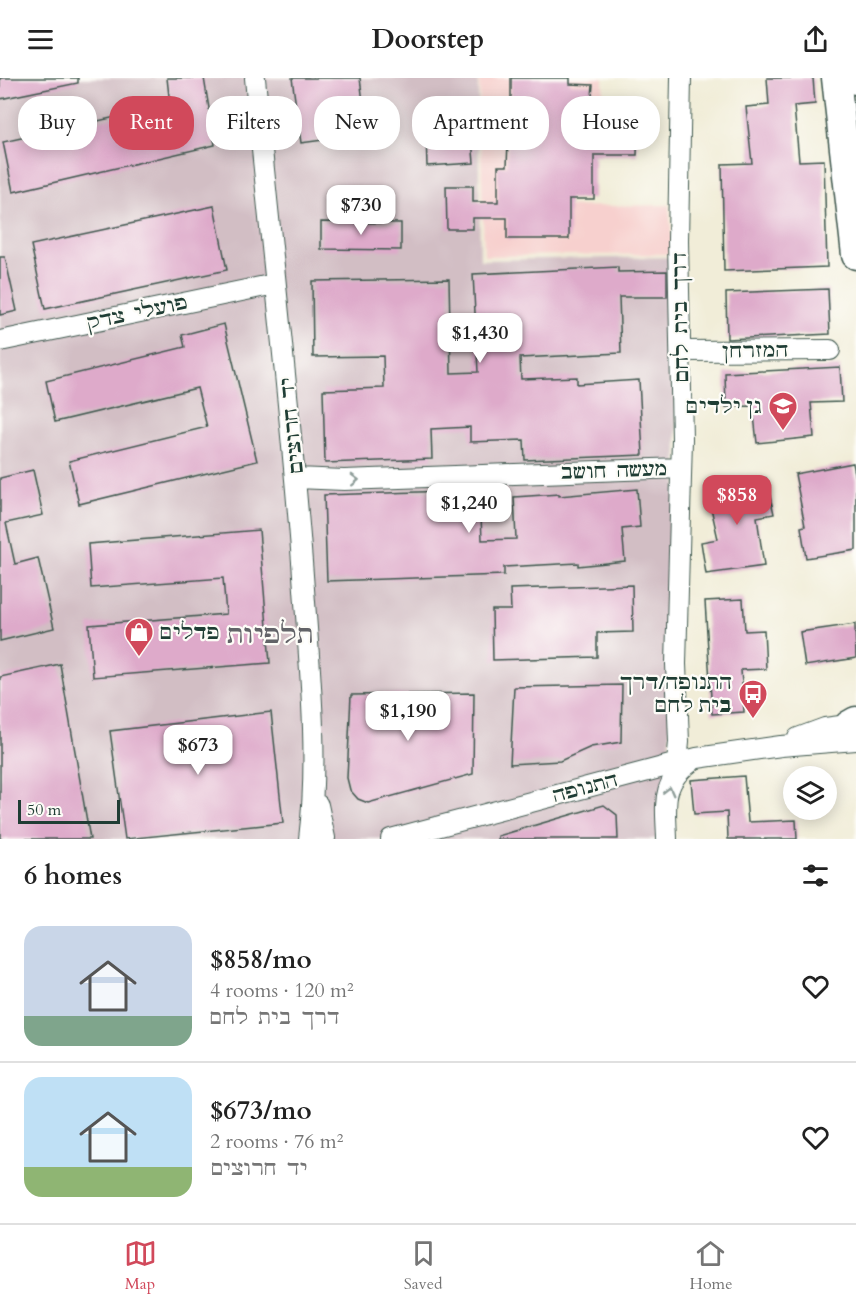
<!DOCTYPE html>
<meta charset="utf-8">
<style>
:root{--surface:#fff;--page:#f6f6f6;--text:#222;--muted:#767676;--line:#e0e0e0;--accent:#d1495b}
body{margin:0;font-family:Cardo,"Frank Ruhl Libre",serif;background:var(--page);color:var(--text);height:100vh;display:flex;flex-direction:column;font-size:22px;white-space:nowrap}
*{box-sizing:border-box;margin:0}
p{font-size:20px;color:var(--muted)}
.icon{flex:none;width:33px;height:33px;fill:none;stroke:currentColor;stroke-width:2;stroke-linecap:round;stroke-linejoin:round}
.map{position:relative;height:761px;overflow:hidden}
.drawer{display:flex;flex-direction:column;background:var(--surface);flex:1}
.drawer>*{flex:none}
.hud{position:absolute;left:18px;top:18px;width:820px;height:54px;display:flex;gap:12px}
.fabs{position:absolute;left:783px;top:688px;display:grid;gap:12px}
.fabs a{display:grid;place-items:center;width:54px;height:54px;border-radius:50%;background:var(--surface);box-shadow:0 3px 15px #0003;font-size:30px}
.scale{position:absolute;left:18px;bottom:15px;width:102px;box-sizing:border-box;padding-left:6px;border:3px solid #1f3d34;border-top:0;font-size:16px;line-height:21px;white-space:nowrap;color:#1f3d34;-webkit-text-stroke:4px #fdfcf7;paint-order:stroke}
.price{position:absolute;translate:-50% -51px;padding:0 14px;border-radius:12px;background:#fff;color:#222;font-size:20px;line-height:39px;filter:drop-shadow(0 2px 3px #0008)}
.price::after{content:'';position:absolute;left:50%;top:36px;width:18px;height:14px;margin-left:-9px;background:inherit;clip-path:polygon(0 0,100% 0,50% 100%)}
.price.on{background:var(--accent);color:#fff}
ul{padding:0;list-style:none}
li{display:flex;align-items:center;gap:18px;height:150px;padding:0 24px}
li+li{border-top:2px solid var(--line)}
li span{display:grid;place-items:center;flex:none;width:168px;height:120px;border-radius:18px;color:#555}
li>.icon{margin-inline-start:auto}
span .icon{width:72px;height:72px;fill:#fffc;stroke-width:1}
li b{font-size:26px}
h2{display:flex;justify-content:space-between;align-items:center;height:72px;padding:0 24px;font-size:26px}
.chip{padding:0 21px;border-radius:24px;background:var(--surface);box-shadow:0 3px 15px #0003;font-size:21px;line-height:54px}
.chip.on{background:var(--accent);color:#fff}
header{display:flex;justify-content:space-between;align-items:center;height:78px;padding:0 24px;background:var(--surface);font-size:27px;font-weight:700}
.dock{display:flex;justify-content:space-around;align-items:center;height:84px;border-top:2px solid var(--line);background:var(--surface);font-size:16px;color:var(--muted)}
.dock a{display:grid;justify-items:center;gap:3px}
.dock .on{color:var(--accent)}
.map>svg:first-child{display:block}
.built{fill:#f7d0ce}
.industrial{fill:#d2bec4}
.building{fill:#deaaca}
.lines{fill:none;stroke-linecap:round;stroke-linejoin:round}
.minor-casing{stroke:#3e574d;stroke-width:22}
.highway-casing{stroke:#3e574d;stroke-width:31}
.minor{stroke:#fff;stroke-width:20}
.highway{stroke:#fff;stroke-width:28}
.oneway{stroke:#8f9e9a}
.labels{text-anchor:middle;stroke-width:4.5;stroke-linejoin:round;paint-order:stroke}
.street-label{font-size:20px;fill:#1f3d34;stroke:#fdfcf7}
.poi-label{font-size:20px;font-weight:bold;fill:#1f3d34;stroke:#fdfcf7;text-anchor:end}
.district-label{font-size:26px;font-weight:bold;fill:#626368;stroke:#fdfcf7}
</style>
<header><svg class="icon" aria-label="menu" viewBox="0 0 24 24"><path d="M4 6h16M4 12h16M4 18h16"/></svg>Doorstep<svg class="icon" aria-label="share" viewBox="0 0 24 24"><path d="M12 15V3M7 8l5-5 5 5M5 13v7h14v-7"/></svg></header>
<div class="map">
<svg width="856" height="761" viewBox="0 0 856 761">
<rect width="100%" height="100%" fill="#fdfcf7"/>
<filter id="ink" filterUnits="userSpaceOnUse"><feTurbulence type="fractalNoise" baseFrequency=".0167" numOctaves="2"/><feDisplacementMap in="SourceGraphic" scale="12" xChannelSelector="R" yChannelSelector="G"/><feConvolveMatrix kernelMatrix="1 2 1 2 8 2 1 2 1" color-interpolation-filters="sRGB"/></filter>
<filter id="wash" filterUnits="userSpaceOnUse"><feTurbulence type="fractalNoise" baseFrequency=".008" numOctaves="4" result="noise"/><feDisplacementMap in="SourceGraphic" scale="24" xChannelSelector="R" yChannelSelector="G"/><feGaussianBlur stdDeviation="1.35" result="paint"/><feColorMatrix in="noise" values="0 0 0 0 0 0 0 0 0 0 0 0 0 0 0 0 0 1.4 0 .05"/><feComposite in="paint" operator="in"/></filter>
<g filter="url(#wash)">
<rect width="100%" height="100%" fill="#f1edd8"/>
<path class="built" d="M479,0H603L604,37L554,39L555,129L669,127L673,176L484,178Z"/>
<path class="industrial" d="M0,0H478L480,182L676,179L677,393L667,761H0Z"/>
<g id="blocks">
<path class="building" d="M0,0H78V5L0,21Z
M167,0H204L215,67L13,114L3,64L170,27Z
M292,0H360L367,56L301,65Z
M511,0H570V6L593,7L590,41H638L637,77H594V121H569V161H507V140H473V151H447L446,108H473V124H498V88H507L508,63L472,61L474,85L427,88L426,56L436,55L435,38L471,36L472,50L501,52L502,30H511Z
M767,0H813L815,26L794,28L799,83L824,82L827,189L724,193L722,86L752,85L746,29L769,27Z
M214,128L227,192L45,231L31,167Z
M321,144L401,145V172L321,171Z
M0,179H5L17,233L0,237Z
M618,189V194L667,193V219H619L621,275L520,280L521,301L577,299V306L639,302L643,377L525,382L524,362L470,364V349L431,351L432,381L325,385L323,312L384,310L383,278L313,279L312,203L449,201L451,295L478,294L473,196Z
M828,211L830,256L727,261L726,215Z
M224,246L257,383L79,426L69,383L207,349L197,310L55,344L46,303L185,269L182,257Z
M840,289L842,324L811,325L814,359L757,365L753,328L726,329L725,295Z
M853,385L856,400V472L806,480L801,449L805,448L795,396Z
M33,392L43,437L6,445L15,486L38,480L54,550L0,563V400Z
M766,400L774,436L757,439L764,488L706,496L701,464L718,461L707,412Z
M637,411L640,449L622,451L625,483L578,488V485L504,489V497L327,503L324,417L480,412L482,462L516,461L514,419L559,416V418Z
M259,452L270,585L93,599L89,547L226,536L223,500L91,510L88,466Z
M632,507L633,554L597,555V579L493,582L492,532H511L510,511Z
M743,521L745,553L764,552L766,591L741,592L744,634L712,636L705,523Z
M855,546L856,580L805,588L800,554Z
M60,586L90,761H0V599Z
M622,607L621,664L591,669L560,683L510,686L514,609Z
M474,615L473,696L368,725L358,721L350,712L347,700L351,617Z
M271,634L283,745L125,761L110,653Z
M744,698L748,744L796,742L797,761H728L727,734L694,736L691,702Z
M604,727L617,737L618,761H498V758Z"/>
</g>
</g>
<g filter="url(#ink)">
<use href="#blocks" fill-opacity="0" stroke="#3e574d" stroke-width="1.5"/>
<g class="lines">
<g class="minor-casing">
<path id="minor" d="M255,0C271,171 292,340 304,511C310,592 319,681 309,761
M0,263L275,206
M681,273L830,272
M297,400L344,402L680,390
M798,660L825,650L856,646
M677,685L679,664L676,586L682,361L678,163L681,0
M318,727L325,760
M391,761L697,680L781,668L856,662
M667,761C666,726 660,705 692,683"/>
</g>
<g class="highway-casing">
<path id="highway" d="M836,0L856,177
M856,0V2
M849,647L856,643"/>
</g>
<use href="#minor" class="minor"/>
<use href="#highway" class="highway"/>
</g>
<defs><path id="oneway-chevron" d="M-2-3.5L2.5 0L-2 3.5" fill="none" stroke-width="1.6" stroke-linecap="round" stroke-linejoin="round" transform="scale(1.5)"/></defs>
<g class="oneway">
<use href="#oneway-chevron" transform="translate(355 402) rotate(-2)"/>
<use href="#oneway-chevron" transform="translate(669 713) rotate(-76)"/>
</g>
</g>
<defs>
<g id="school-pin" transform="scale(1.5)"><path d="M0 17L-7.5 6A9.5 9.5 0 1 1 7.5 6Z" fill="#d1495b" stroke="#fdfcf7"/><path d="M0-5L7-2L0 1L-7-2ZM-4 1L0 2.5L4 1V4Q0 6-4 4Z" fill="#fff"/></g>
<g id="shop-pin" transform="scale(1.5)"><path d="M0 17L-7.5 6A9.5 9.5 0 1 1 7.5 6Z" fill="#d1495b" stroke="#fdfcf7"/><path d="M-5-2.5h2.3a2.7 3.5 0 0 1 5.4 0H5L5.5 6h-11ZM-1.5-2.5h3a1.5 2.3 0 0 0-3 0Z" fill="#fff"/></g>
<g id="bus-pin" transform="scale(1.5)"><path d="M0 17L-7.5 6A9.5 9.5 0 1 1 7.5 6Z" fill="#d1495b" stroke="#fdfcf7"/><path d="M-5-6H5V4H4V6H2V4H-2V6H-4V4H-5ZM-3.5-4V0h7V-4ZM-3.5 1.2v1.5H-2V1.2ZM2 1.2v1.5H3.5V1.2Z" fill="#fff"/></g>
</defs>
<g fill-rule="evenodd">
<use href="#school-pin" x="783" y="328"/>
<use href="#shop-pin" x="139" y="554"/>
<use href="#bus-pin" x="753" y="616"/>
</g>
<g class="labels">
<g class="street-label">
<text transform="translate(137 234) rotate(-12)" y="7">פועלי צדק</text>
<text transform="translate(680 239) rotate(-91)" y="7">דרך בית לחם</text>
<text transform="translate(755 272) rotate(-1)" y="7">המזרחן</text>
<text transform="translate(291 348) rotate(-96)" y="7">יד חרוצים</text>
<text transform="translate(614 392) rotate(-2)" y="7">מעשה חושב</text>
<text transform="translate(585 709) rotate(-15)" y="7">התנופה</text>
</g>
<g class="poi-label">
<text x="762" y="335">גן ילדים</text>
<text x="160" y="561" text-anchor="start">פדלים</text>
<text x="732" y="611">התנופה/דרך<tspan x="732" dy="23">בית לחם</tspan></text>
</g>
<g class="district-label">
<text x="270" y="565">תלפיות</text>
</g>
</g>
</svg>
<div class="fabs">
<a><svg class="icon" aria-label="layers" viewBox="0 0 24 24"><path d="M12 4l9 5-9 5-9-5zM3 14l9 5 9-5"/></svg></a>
</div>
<div class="scale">50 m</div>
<b class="price" style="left:361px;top:158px">$730</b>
<b class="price" style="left:480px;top:286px">$1,430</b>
<b class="price on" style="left:737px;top:448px">$858</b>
<b class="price" style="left:469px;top:456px">$1,240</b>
<b class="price" style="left:408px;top:664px">$1,190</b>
<b class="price" style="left:198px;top:698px">$673</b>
<div class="hud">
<a class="chip">Buy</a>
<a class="chip on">Rent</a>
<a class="chip">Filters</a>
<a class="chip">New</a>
<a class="chip">Apartment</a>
<a class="chip">House</a>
</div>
</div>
<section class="drawer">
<h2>6 homes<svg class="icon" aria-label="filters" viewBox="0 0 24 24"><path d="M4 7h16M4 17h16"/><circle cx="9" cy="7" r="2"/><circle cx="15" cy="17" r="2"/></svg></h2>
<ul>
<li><span style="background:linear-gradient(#c9d6e8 75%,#7fa58c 0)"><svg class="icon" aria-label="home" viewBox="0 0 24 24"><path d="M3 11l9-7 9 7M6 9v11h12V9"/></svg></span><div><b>$858/mo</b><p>4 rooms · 120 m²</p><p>דרך בית לחם</p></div><svg class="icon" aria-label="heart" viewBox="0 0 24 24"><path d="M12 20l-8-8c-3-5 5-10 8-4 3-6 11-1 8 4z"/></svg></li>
<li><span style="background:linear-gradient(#bfe0f5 75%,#8fb573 0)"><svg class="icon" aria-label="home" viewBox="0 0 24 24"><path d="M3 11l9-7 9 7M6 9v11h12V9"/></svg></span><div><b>$673/mo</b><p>2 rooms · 76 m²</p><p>יד חרוצים</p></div><svg class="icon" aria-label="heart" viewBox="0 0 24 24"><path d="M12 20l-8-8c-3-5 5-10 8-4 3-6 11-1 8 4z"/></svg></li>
</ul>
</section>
<nav class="dock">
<a class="on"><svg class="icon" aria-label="map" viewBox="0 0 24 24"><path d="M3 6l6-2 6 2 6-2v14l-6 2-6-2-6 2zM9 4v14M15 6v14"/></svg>Map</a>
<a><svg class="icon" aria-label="saved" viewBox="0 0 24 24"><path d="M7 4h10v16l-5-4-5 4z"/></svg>Saved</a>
<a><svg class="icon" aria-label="home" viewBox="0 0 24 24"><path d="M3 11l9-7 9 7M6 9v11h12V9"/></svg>Home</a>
</nav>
